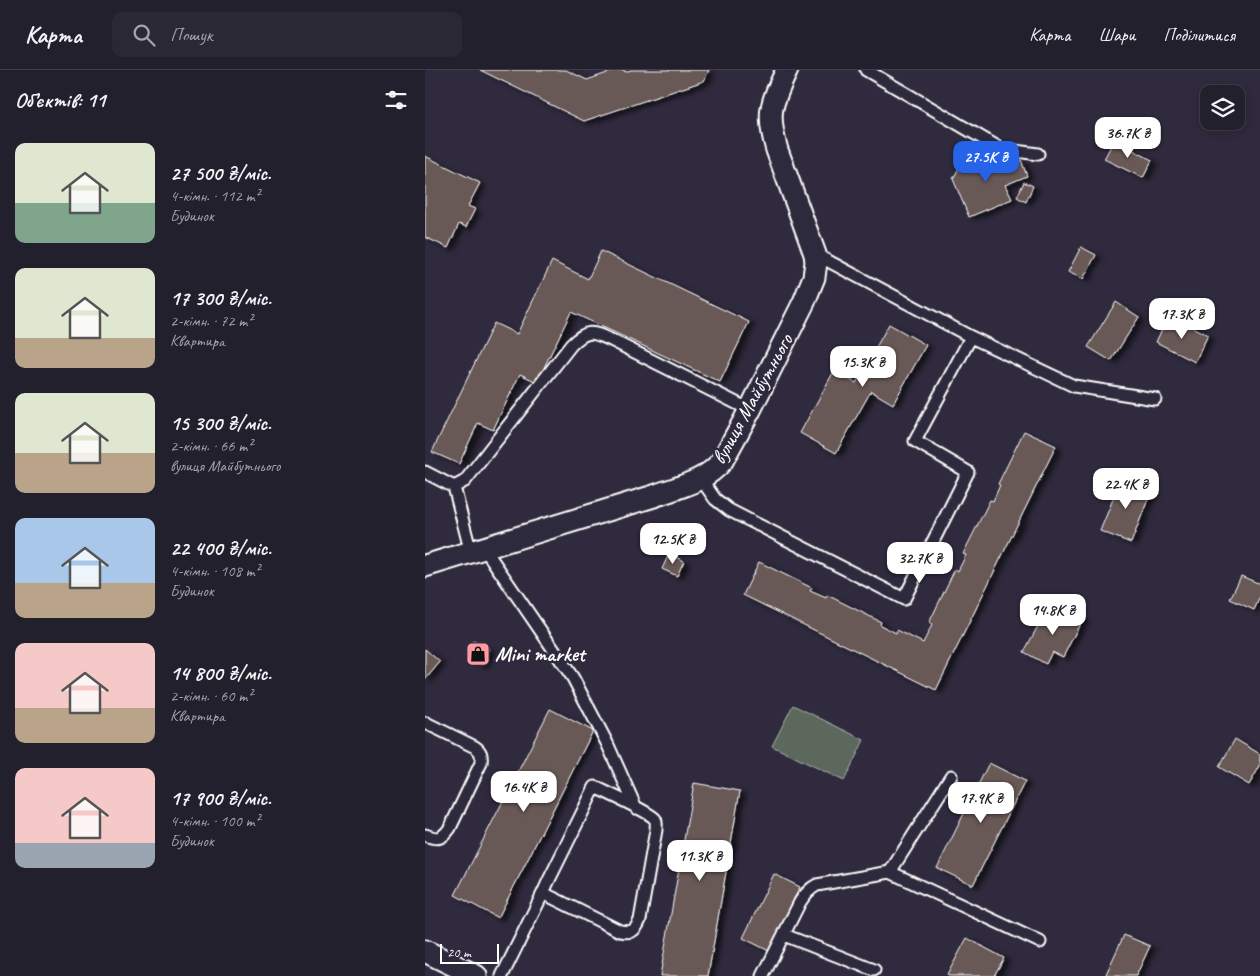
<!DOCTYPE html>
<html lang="uk">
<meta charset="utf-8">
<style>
:root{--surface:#23202e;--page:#2b2836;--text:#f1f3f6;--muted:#a3a3aa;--line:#403e4a;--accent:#2563eb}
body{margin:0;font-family:Caveat,sans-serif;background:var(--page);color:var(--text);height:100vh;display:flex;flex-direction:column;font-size:19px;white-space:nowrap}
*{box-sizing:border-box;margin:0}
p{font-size:16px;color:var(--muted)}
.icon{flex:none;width:28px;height:28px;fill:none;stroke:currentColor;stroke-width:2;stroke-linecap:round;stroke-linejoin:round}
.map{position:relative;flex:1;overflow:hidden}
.panel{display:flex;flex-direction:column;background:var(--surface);width:425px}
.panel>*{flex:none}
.controls{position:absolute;left:775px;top:15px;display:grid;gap:10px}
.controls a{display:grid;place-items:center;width:45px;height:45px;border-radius:10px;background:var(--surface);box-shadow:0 2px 12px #0003,0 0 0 1px var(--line);font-size:25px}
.scale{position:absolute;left:15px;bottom:12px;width:59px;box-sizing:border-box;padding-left:5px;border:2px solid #fff;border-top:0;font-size:14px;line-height:18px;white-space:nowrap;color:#fff;-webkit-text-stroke:4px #2f2a3d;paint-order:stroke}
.price{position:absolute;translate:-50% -42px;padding:0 11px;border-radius:10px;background:#fff;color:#222;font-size:16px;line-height:32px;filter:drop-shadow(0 1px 2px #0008)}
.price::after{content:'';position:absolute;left:50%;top:30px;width:15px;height:11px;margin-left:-8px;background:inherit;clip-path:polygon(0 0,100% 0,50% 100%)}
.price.selected{background:var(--accent);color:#fff}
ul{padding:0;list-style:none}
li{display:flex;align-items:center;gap:15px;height:125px;padding:0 15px}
li span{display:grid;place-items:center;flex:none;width:140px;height:100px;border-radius:10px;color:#555}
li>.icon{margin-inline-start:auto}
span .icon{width:60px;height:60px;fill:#fffc;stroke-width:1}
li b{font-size:21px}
h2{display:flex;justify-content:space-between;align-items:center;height:60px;padding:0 15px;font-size:21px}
header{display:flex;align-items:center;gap:30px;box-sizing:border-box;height:70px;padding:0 25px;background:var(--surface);border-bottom:1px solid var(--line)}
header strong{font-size:24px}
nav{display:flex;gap:28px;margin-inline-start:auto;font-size:18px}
.search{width:350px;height:45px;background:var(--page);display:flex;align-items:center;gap:12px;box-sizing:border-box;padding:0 18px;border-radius:10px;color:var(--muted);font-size:19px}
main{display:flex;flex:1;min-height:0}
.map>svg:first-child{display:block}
.green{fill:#5c675c;stroke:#aeb3ae}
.building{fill:#685856;stroke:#fff;filter:url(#shadow)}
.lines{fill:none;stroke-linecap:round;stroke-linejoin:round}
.service-casing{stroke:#fff;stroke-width:15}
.minor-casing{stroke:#fff;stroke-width:25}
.service{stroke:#2f2a3d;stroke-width:11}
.minor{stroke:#2f2a3d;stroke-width:21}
.labels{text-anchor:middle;stroke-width:5;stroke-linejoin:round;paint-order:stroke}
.street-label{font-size:21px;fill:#fff;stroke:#2f2a3d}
.poi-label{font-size:21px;font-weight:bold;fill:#fff;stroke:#2f2a3d;text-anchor:start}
</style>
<header>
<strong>Карта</strong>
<div class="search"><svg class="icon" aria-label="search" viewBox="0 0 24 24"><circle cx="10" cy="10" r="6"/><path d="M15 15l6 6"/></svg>Пошук</div>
<nav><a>Карта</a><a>Шари</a><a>Поділитися</a></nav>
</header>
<main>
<section class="panel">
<h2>Об’єктів: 11<svg class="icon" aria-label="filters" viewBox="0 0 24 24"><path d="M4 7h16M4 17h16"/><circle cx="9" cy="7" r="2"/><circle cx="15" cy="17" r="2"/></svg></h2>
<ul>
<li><span style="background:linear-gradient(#dfe7d0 60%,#7fa58c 0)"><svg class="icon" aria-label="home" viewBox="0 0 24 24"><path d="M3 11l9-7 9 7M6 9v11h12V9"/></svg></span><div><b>27 500 ₴/міс.</b><p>4-кімн. · 112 m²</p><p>Будинок</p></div></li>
<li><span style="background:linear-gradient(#dfe7d0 70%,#b9a48a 0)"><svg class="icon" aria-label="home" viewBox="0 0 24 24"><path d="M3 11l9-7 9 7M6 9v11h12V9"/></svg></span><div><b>17 300 ₴/міс.</b><p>2-кімн. · 72 m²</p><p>Квартира</p></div></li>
<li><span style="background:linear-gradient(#dfe7d0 60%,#b9a48a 0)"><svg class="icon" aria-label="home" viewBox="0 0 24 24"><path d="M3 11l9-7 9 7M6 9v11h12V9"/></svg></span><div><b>15 300 ₴/міс.</b><p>2-кімн. · 66 m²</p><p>вулиця Майбутнього</p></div></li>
<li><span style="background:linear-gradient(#a9c7e8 65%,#b9a48a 0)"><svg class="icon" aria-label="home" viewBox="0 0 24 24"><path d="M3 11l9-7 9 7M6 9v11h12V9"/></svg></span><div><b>22 400 ₴/міс.</b><p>4-кімн. · 108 m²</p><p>Будинок</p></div></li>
<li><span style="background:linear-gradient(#f6c9c9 65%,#b9a48a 0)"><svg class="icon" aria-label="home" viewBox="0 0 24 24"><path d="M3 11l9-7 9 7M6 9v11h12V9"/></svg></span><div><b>14 800 ₴/міс.</b><p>2-кімн. · 60 m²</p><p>Квартира</p></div></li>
<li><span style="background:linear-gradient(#f6c9c9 75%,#9aa5b1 0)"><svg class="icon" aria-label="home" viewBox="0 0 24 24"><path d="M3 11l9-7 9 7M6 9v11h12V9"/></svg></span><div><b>17 900 ₴/міс.</b><p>4-кімн. · 100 m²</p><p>Будинок</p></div></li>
</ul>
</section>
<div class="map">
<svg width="835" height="906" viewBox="0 0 835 906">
<defs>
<filter id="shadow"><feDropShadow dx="5.5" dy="3" stdDeviation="2.5" flood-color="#0009"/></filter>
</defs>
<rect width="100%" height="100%" fill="#2f2a3d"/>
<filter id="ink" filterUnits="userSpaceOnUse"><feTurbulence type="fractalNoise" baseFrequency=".02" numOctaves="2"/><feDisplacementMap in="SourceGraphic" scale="10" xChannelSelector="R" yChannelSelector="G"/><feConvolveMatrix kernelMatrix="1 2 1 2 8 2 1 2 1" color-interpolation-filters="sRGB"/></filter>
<g filter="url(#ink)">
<path class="green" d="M368,635L439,670L419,711L347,676Z"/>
<path class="building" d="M55,0H141L162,10L191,0H199L200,2L206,0H284L279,11L159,51Z
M689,70L727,90L718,108L679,89Z
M567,83L574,100L596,90L602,106L580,115L587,129L544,147L528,109L535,96Z
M0,86L55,113L43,136L50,139L41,157L34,154L23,178L0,167Z
M599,112L608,116L601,132L592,127Z
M656,177L671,185L658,209L643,202Z
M176,181L324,252L295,312L146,242L112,312L95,304L68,360L53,353L34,394L7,382L69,253L92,264L127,191L163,209Z
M691,232L714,247L686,291L663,277Z
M752,250L783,265L770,292L731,272L741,251L749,256Z
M464,254L501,275L468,334L446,321L411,383L375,363L409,301L431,313Z
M599,361L631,376L511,620L318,525L334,492L387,518L385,521L401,528L402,525L456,552L455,555L471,563L472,560L498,573L507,555L504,553L530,499L533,501L541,485L538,484L565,430L568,431L575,415L573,414Z
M697,407L727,419L706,473L675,461Z
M244,484L259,491L252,506L237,499Z
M816,506L835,514V527L829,540L805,529Z
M641,539L658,548L638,587L627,582L621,594L599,582L620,543L635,551Z
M48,571L65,579L57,595L41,587Z
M0,579L15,592L0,610Z
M125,639L168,661L73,848L30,825Z
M810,669L835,684V696L824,715L794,697Z
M564,693L600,711L548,815L512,798Z
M269,713L315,721L283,906H235Z
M349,804L375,817L344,881L318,868Z
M699,865L725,876L711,906H685L681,904Z
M542,868L579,888L569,906H524L522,905Z"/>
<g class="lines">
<g class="service-casing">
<path id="service" d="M441,0L576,79L613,84
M390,184L546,267L649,316L730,329
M0,402L29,417
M276,409L290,429L304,440L479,529L543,402L490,371L546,267
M59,478L148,608L182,673L211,738
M46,483L29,417L40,411L146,275C163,258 168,262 188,271L325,340
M0,654L1,653L50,677C56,681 57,685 56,693L25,758C17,769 13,770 0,765
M465,802L526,706
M359,865L449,900
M77,906L118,823L123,812L170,717C180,722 225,742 230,749C232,752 231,757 231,760L215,850C210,862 206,863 195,861L118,823
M338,906L375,832C380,824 384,819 392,815L465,802L615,872"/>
</g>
<g class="minor-casing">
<path id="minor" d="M0,496L229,426C253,417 280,412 297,391L325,340L379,232L389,207L391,192L390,184L352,80C341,43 346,34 362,0
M0,881L51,906"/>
</g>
<use href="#service" class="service"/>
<use href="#minor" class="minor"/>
</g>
</g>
<defs>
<g id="shop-square" transform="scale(1.25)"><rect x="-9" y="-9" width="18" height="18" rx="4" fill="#ff9aa2" stroke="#2f2a3d"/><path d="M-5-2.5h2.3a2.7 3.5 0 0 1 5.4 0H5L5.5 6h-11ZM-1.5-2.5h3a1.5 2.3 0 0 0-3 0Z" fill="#111"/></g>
</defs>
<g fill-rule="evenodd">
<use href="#shop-square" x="53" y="584"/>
</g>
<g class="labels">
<g class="street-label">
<text transform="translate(327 329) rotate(-61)" y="7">вулиця Майбутнього</text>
</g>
<g class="poi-label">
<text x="70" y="591">Mini market</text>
</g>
</g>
</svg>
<div class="controls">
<a><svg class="icon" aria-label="layers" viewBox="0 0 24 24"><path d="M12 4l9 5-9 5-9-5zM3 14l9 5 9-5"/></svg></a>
</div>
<div class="scale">20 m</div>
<b class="price" style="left:703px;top:89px">36.7K ₴</b>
<b class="price selected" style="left:561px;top:113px">27.5K ₴</b>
<b class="price" style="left:757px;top:270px">17.3K ₴</b>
<b class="price" style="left:438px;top:318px">15.3K ₴</b>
<b class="price" style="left:701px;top:440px">22.4K ₴</b>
<b class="price" style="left:248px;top:495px">12.5K ₴</b>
<b class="price" style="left:495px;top:514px">32.7K ₴</b>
<b class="price" style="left:628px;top:566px">14.8K ₴</b>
<b class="price" style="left:99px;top:743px">16.4K ₴</b>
<b class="price" style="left:556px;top:754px">17.9K ₴</b>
<b class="price" style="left:275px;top:812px">11.3K ₴</b>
</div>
</main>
